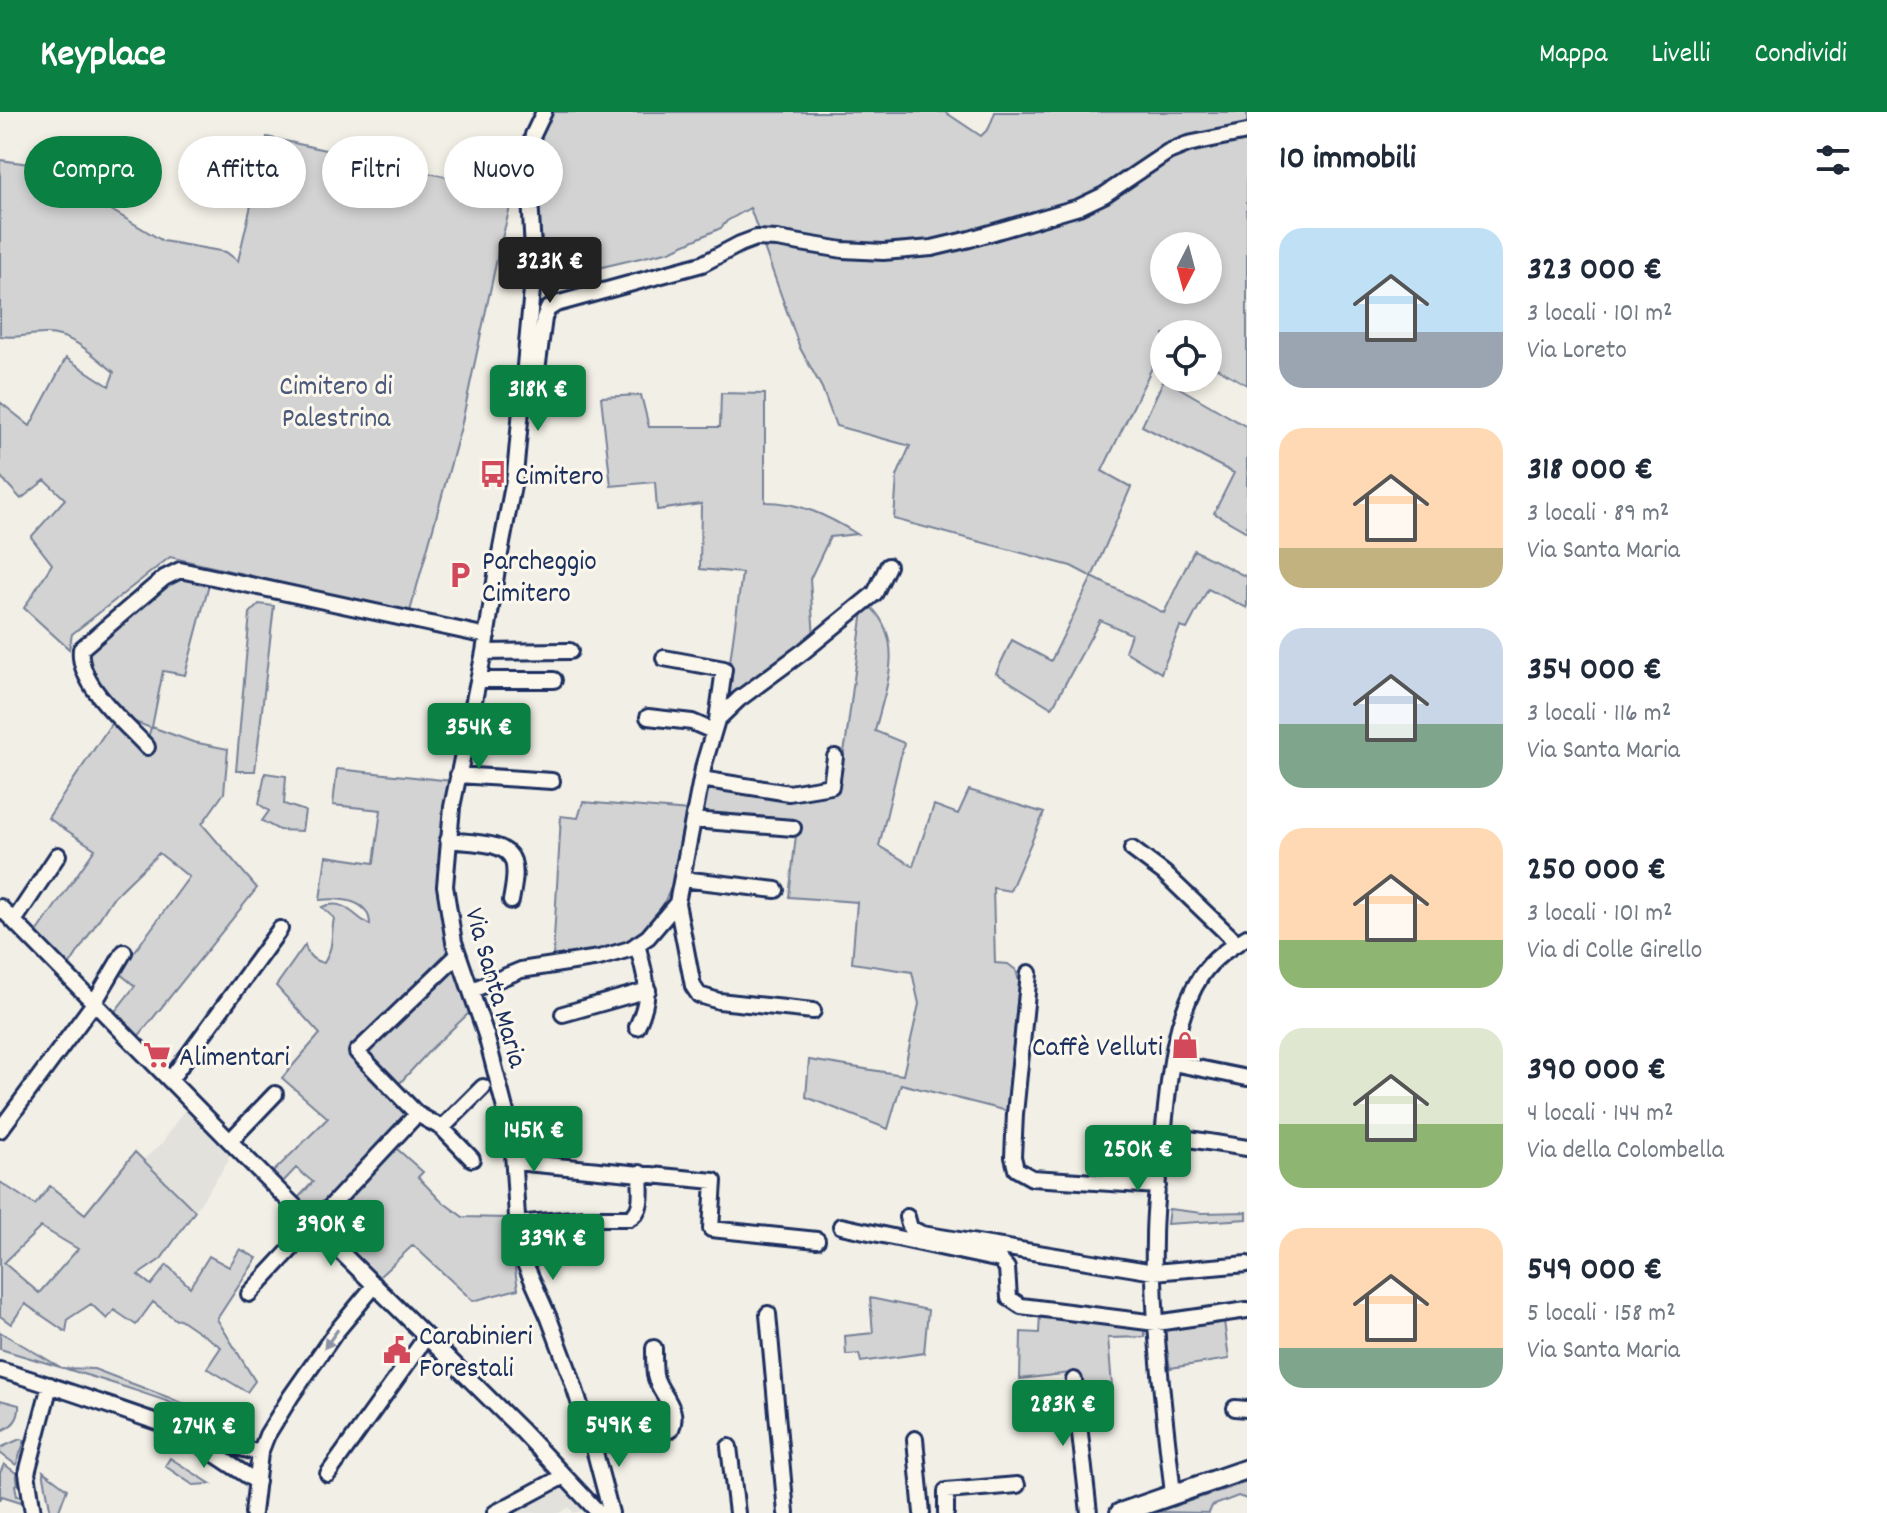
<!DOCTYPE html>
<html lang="it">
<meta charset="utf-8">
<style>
:root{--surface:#fff;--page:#f2f2f3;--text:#1f2937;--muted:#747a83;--accent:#0b8043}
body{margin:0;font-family:Dekko,sans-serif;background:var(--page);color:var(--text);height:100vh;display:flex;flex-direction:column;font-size:30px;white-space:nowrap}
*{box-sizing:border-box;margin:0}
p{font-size:26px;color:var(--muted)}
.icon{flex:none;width:44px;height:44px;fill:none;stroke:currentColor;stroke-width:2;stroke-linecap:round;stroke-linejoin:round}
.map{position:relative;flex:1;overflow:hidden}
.panel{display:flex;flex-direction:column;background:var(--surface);width:640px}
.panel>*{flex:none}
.top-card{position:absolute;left:24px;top:24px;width:760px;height:72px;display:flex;gap:16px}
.needle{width:52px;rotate:186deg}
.buttons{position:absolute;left:1150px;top:120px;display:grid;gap:16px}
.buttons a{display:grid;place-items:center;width:72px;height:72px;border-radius:50%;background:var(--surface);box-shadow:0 4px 12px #0003;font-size:40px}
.price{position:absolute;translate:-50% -68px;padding:0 18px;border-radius:8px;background:var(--accent);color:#fff;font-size:26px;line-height:52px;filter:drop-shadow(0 2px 4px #0008)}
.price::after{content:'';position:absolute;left:50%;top:48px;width:24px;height:18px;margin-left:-12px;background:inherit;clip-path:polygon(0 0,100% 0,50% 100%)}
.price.current{background:#222;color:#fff}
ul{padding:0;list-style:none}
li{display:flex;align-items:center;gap:24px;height:200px;padding:0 32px}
li span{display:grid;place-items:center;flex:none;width:224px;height:160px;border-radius:24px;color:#555}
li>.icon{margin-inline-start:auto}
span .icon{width:96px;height:96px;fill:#fffc;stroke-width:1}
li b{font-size:34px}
h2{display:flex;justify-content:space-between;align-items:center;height:96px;padding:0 32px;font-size:34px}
.tag{padding:0 28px;border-radius:36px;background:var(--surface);box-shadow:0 4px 12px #0003;font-size:28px;line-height:72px}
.tag.current{background:var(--accent);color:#fff}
header{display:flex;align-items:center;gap:48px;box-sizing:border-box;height:112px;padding:0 40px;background:var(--accent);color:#fff}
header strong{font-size:38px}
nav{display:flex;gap:44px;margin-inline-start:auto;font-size:28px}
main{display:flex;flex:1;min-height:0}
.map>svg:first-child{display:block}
.built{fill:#e2e1dc}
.green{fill:#d2d3d2;stroke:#768198;stroke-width:2;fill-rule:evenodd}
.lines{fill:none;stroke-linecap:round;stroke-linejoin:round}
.minor-casing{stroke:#1b2f5e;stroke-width:20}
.major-casing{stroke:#1b2f5e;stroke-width:24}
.minor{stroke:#fbf7ec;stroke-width:14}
.major{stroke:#fbf7ec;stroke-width:18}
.oneway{fill:#8b93a5}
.labels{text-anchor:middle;stroke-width:6;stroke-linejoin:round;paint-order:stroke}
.park-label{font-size:28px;fill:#49587b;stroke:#fbf7ec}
.poi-label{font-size:28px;fill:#1b2f5e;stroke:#fbf7ec;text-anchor:start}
.street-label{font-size:28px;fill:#1b2f5e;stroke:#fbf7ec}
</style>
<header>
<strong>Keyplace</strong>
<nav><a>Mappa</a><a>Livelli</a><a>Condividi</a></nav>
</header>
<main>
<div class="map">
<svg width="1247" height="1401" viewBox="0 0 1247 1401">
<rect width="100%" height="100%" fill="#f2efe6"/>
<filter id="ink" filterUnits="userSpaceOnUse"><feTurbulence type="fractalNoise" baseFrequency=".0125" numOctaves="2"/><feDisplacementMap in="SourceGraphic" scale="16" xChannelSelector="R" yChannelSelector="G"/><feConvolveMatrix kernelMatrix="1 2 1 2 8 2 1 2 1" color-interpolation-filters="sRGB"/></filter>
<g filter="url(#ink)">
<path class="built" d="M187,994L230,1036L228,1050L195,1099L143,1048L162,1031Z
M555,1364L586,1398L573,1401L569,1395L560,1401H515L508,1389Z"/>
<path class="green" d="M553,0H945L981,24L989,16L995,0H1247V273L1208,251V222H1164V231L1102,359L1131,375L1092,465L1164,501L1194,438L1247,465V496L1208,477L1187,517L1180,515L1161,561L1125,539L1131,522L1100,508L1052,596L996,561L1012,528L1051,549L1092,465L1071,454L894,407L897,364L910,334L836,314L822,276L800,236L750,96L727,109L721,116L670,139L551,167C543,135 528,73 535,41C538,26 546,12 553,0ZM1164,134H1208V178H1164Z
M267,25L514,80L498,142L461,315L409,503L343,485L170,445L72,522L69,537L24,496L52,452L31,425L65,387L45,368L21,387L0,364V290L30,314L66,246L109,274L114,260C93,243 72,221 44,222C28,222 15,227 0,224V48L116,64L108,96L163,129L226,140L238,149Z
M1164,267L1247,315V420L1214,401L1234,361L1142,314Z
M721,281L765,282V390C800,390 828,404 857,422L830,425L810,467L814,526L724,594L742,461L700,457L701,392L657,398L655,370L611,374L601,285L641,283L649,315H720Z
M179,461L210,468L185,563L163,559L152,615L193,630L228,637L224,681L202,712L257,776L137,926L113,902L135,874L119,861L189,765L159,741L112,787L69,854L35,823L95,737L48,706L113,609L142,643L151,616L122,605L89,560L86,539Z
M259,492L274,494L255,659H236L250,501Z
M872,496C906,532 885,577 875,619L904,631L879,734L913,754L934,693L958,702L969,678L1044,701L1010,779L993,776L995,851L1008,852L1016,858L1019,869L1007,999L901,972L888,1017L806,985L809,948L903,963L919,892L912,860L852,851L857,790L789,785L797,714L700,705L704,672L789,687L836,680L846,629L863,498Z
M337,657L452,669L445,705L438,769L449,838L349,940L409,1002L313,1105L297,1087L313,1070L296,1056L280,1073L270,1063L328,1006L282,966L320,922L276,874L305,833C307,843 313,849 324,851C335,831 330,826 334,806L322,795C346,786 352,804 370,813C370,787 340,786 320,788L326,744L374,751L381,698L333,693Z
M265,661L286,664L284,692L305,699L302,719L279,718L262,709L269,699L259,692Z
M583,690L689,699C680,750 671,815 615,835C597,842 572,841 553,844L561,704L578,706Z
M453,854L469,901L432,936L398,973L365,941Z
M396,1036L423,1060L418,1065L440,1088L463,1105L507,1106L518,1177L473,1189L413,1133L377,1167L322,1112Z
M135,1040L195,1099L161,1147L138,1163L151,1173L167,1153L190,1175L209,1144L229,1155L240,1137L257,1146L217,1207L255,1269L247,1280L207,1256L221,1235L180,1207L176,1208L153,1190L136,1213L114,1198L107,1207L91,1192L68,1207L66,1220L25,1192L11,1212L0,1204V1070L35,1093L50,1074L85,1102ZM41,1115L78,1137L39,1181L4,1151Z
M1169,1097L1202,1101L1247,1100V1107L1167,1112Z
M870,1186L928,1198L924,1241L861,1250L859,1242L846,1243L845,1224L873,1221Z
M1040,1202L1144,1213L1145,1225L1108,1226L1112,1274L1082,1272L1079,1260L1020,1267L1021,1220L1039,1221Z
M1224,1209L1229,1247L1170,1256L1164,1218Z
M0,1220L62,1256L94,1257L170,1286L234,1315C158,1283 79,1261 0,1237Z
M0,1288L19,1293C20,1307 12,1315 0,1319Z
M20,1327L25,1328L16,1353L0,1341V1336Z
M170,1346L211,1372L193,1373L165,1354Z
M4,1352L16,1361L18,1372L15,1373L17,1384H22L23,1386L21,1390L2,1384L0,1388V1361Z
M43,1359L67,1377L58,1401H51Z
M1247,1370V1387L1238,1384L1212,1394L1209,1401L1156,1400Z"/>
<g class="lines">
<g class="minor-casing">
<path id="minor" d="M544,0L533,23L528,50L534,156L515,363L497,457L484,540L452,695L445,774L454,830L486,923L512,1024L519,1138L549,1206L570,1262L593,1333L611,1401
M522,285L534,281L544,206L548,197L556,192L702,152L740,132L756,126L777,127L843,138L883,140L932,136L970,127L1079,95L1104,83L1168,40L1188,32L1247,20
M484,540L570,539
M664,546L724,557L717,608
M479,568H554
M648,605L692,610L713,619
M147,635C124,610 77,572 81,537L164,466L180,458L487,524
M458,663L552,669
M701,667L789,681L831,674L835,645
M693,708L793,716
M448,728C467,731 506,728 513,749C517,761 513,777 511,789
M1132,737L1164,761L1237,831
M682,767L776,778
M677,791L693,874L699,883L719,889L813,899
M0,795L267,1067L522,1319L599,1401
M14,809L58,743
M637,832C646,868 653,880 637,915
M458,843L357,940L417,1002L442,1016L472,1047
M1029,861L1015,1002L1013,1045L1016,1057L1032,1066L1158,1074
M472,878L521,858L599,846L630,837L648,825L677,791L704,652L717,608L739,587L804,539L875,481L888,454
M563,902L648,878
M1173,951L1247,966
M170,968L280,817
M442,1016L483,975
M0,1018L94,891L124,840
M1163,1023L1247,1036
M230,1029L275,982
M515,1050L714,1069L711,1117L817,1128
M907,1105L910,1116L922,1122L1154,1160L1247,1152
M516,1112L584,1106H629C645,1099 640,1076 640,1061
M841,1114L1000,1148L1007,1156L1009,1186L1021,1194L1156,1211L1247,1198
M249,1182L417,1002
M768,1202L786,1401
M0,1258C87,1283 172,1319 260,1341
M1074,1268L1089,1401
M1235,1296L1247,1297
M190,1326L257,1370
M915,1327L922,1401
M593,1333L656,1325L671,1317C681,1296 659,1282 655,1263C654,1255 654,1245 654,1236
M729,1335L737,1401
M328,1362L426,1225
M1173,1382C1164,1298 1152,1212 1154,1127C1154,1086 1161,1045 1165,1005C1170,958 1175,904 1201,864C1213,846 1229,836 1247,825
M33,1401L27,1361L50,1273
M253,1401L260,1341L267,1323L291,1284L335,1221L375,1173
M495,1401L564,1364
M946,1401V1379L1017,1373"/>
</g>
<g class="major-casing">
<path id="major" d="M1120,1401L1247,1357"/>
</g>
<use href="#minor" class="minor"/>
<use href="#major" class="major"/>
</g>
<defs><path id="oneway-solid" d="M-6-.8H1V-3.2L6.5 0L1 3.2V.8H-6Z" transform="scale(2)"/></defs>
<use class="oneway" href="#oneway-solid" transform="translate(331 1227) rotate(126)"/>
</g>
<defs>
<g id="bus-bare" transform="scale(2.16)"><path d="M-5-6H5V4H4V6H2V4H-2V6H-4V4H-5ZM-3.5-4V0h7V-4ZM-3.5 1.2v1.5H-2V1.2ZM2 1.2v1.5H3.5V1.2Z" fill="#d1495b" stroke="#fbf7ec" stroke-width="2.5" paint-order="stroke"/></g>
<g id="parking-bare" transform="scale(2.16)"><path d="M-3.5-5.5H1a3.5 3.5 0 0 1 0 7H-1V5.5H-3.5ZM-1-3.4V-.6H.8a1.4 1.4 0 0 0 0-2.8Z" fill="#d1495b" stroke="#fbf7ec" stroke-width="2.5" paint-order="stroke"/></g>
<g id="shop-bare" transform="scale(2.16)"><path d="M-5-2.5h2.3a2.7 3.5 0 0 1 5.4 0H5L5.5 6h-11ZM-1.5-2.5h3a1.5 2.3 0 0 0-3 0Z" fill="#d1495b" stroke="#fbf7ec" stroke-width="2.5" paint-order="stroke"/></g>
<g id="supermarket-bare" transform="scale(2.16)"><path d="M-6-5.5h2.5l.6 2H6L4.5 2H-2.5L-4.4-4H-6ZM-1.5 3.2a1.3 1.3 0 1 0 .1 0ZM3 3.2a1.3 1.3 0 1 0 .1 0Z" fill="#d1495b" stroke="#fbf7ec" stroke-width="2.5" paint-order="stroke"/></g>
<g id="civic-bare" transform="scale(2.16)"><path d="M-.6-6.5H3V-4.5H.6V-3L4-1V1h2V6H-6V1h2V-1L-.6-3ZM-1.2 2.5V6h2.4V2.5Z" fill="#d1495b" stroke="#fbf7ec" stroke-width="2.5" paint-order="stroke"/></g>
</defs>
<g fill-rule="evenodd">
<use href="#bus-bare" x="493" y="362"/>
<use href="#parking-bare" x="460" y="463"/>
<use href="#shop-bare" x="1185" y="933"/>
<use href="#supermarket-bare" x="157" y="943"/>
<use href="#civic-bare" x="397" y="1238"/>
</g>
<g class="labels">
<g class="park-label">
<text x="336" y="282">Cimitero di<tspan x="336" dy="32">Palestrina</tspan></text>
</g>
<g class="poi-label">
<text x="515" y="372">Cimitero</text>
<text x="482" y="457">Parcheggio<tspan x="482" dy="32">Cimitero</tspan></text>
<text x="1163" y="943" text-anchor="end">Caffè Velluti</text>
<text x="179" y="953">Alimentari</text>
<text x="419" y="1232">Carabinieri<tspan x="419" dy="32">Forestali</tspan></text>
</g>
<g class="street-label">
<text transform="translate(498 875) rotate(74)" y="10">Via Santa Maria</text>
</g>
</g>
</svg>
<div class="buttons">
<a><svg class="needle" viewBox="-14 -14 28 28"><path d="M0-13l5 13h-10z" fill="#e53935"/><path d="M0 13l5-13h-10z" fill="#747a83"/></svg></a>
<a><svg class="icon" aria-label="locate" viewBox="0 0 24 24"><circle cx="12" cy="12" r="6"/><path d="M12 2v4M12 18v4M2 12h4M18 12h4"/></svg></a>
</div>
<b class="price current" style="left:550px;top:193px">323K €</b>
<b class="price" style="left:538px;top:321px">318K €</b>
<b class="price" style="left:479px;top:659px">354K €</b>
<b class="price" style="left:534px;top:1062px">145K €</b>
<b class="price" style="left:1138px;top:1081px">250K €</b>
<b class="price" style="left:331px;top:1156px">390K €</b>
<b class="price" style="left:553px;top:1170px">339K €</b>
<b class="price" style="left:1063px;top:1336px">283K €</b>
<b class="price" style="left:619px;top:1357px">549K €</b>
<b class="price" style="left:204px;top:1358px">274K €</b>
<div class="top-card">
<a class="tag current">Compra</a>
<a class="tag">Affitta</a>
<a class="tag">Filtri</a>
<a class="tag">Nuovo</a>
</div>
</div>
<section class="panel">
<h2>10 immobili<svg class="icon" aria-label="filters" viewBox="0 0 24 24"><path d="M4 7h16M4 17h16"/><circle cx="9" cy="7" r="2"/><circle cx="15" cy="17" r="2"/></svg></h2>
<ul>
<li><span style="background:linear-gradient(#bfe0f5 65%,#9aa5b1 0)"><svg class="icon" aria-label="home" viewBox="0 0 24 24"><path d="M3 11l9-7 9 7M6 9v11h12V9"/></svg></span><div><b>323 000 €</b><p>3 locali · 101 m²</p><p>Via Loreto</p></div></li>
<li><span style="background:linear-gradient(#ffd9b3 75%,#c2b280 0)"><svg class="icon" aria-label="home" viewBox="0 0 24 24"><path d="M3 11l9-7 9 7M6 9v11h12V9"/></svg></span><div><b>318 000 €</b><p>3 locali · 89 m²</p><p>Via Santa Maria</p></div></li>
<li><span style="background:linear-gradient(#c9d6e8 60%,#7fa58c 0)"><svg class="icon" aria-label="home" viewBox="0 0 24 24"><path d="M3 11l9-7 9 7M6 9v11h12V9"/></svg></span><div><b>354 000 €</b><p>3 locali · 116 m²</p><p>Via Santa Maria</p></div></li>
<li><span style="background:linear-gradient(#ffd9b3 70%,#8fb573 0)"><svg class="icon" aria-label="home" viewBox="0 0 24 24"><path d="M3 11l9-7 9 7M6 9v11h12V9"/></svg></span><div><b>250 000 €</b><p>3 locali · 101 m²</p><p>Via di Colle Girello</p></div></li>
<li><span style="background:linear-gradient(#dfe7d0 60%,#8fb573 0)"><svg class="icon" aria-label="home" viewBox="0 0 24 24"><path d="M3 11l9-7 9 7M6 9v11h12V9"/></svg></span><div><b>390 000 €</b><p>4 locali · 144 m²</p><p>Via della Colombella</p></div></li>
<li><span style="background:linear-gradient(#ffd9b3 75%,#7fa58c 0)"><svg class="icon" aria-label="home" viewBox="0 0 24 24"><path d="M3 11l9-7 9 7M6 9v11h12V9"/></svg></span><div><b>549 000 €</b><p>5 locali · 158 m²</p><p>Via Santa Maria</p></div></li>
</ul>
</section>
</main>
